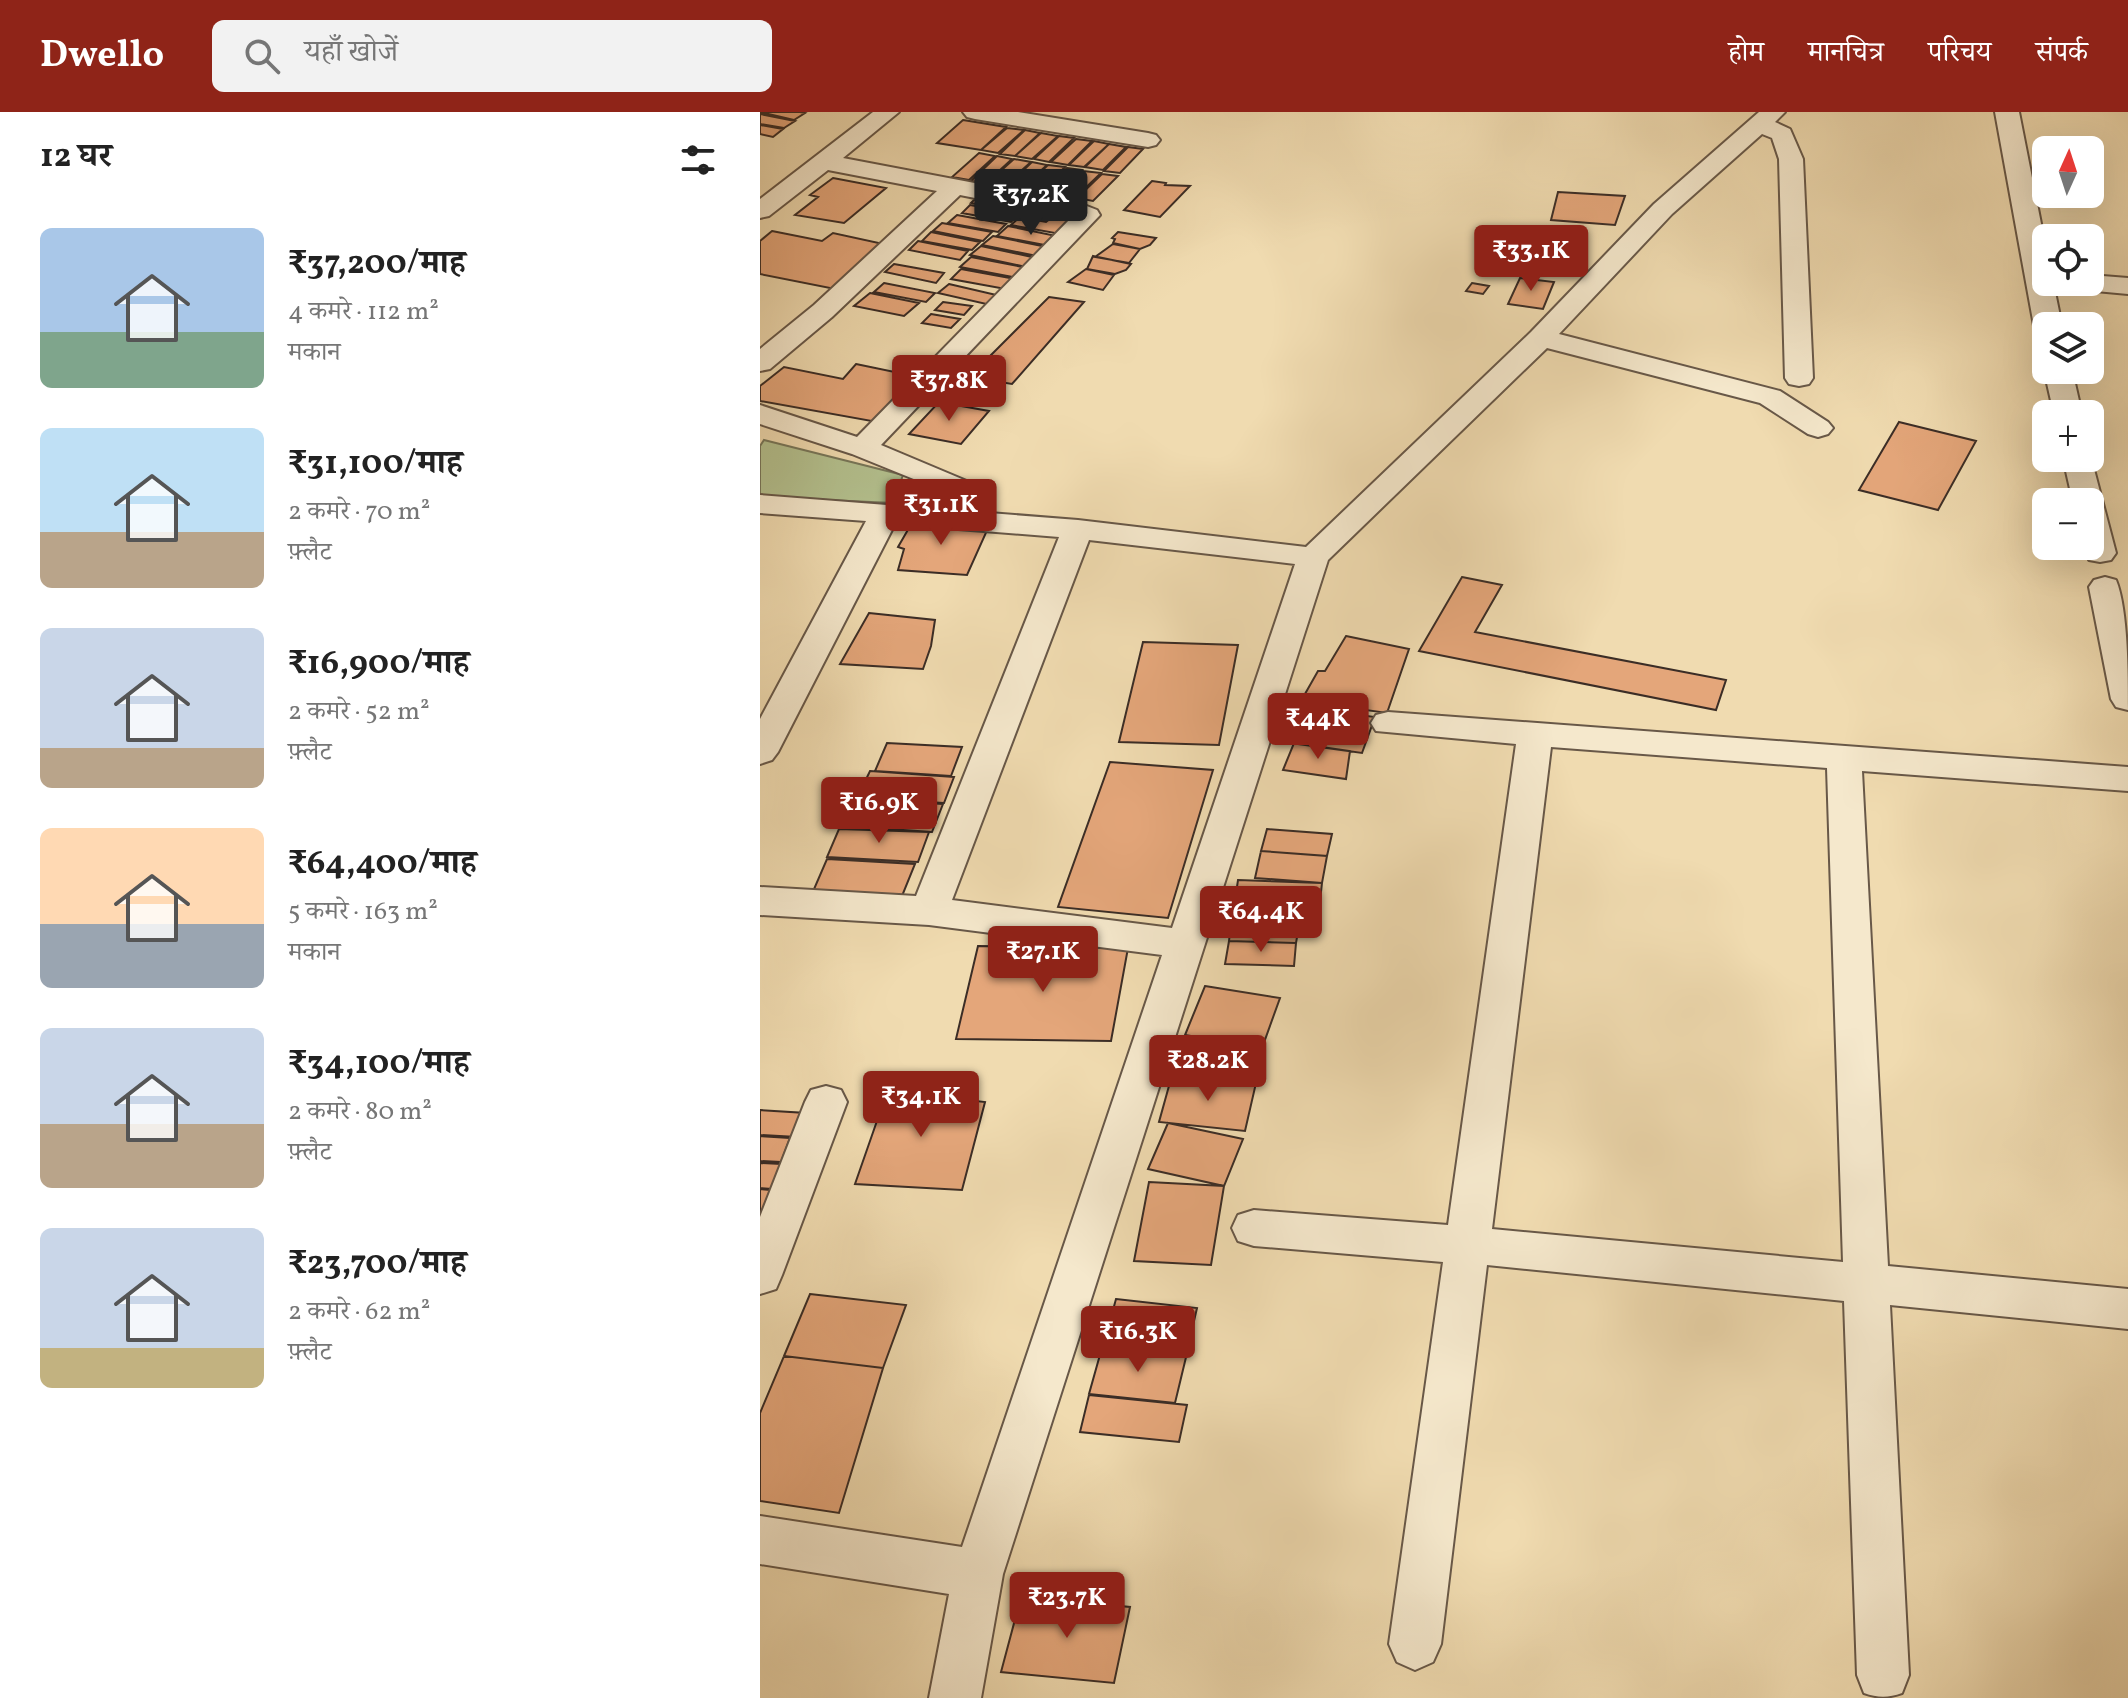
<!DOCTYPE html>
<html lang="hi">
<meta charset="utf-8">
<style>
:root{--surface:#fff;--page:#f2f2f2;--text:#222;--muted:#767676;--accent:#8f2418}
body{margin:0;font-family:Vollkorn,"Noto Serif Devanagari",serif;background:var(--page);color:var(--text);height:100vh;display:flex;flex-direction:column;font-size:30px;white-space:nowrap}
*{box-sizing:border-box;margin:0}
p{font-size:26px;color:var(--muted)}
.icon{flex:none;width:44px;height:44px;fill:none;stroke:currentColor;stroke-width:2;stroke-linecap:round;stroke-linejoin:round}
.map{position:relative;flex:1;overflow:hidden}
.drawer{display:flex;flex-direction:column;background:var(--surface);width:760px}
.drawer>*{flex:none}
.needle{width:52px;rotate:3deg}
.buttons{position:absolute;left:1272px;top:24px;display:grid;gap:16px}
.buttons a{display:grid;place-items:center;width:72px;height:72px;border-radius:12px;background:var(--surface);box-shadow:0 8px 32px #0002;font-size:40px}
.price{position:absolute;translate:-50% -68px;padding:0 18px;border-radius:8px;background:var(--accent);color:#fff;font-size:26px;line-height:52px;filter:drop-shadow(0 2px 4px #0008)}
.price::after{content:'';position:absolute;left:50%;top:48px;width:24px;height:18px;margin-left:-12px;background:inherit;clip-path:polygon(0 0,100% 0,50% 100%)}
.price.active{background:#222;color:#fff}
ul{padding:0;list-style:none}
li{display:flex;align-items:center;gap:24px;height:200px;padding:0 40px}
li span{display:grid;place-items:center;flex:none;width:224px;height:160px;border-radius:12px;color:#555}
li>.icon{margin-inline-start:auto}
span .icon{width:96px;height:96px;fill:#fffc;stroke-width:1}
li b{font-size:34px}
h2{display:flex;justify-content:space-between;align-items:center;height:96px;padding:0 40px;font-size:34px}
header{display:flex;align-items:center;gap:48px;box-sizing:border-box;height:112px;padding:0 40px;background:var(--accent);color:#fff}
header strong{font-size:38px}
nav{display:flex;gap:44px;margin-inline-start:auto;font-size:28px}
.search{width:560px;height:72px;background:var(--page);display:flex;align-items:center;gap:20px;box-sizing:border-box;padding:0 28px;border-radius:12px;color:var(--muted);font-size:30px}
main{display:flex;flex:1;min-height:0}
.map>svg:first-child{display:block}
.green{fill:#b4c18f;stroke:#78775a;stroke-width:2}
.building{fill:#e4a67a;stroke:#3b2d26;stroke-width:2}
.lines{fill:none;stroke-linecap:round;stroke-linejoin:round}
.minor-casing{stroke:#685848;stroke-width:4}
.minor{fill:#f5e8cc;fill-rule:evenodd}
</style>
<header>
<strong>Dwello</strong>
<div class="search"><svg class="icon" aria-label="search" viewBox="0 0 24 24"><circle cx="10" cy="10" r="6"/><path d="M15 15l6 6"/></svg>यहाँ खोजें</div>
<nav><a>होम</a><a>मानचित्र</a><a>परिचय</a><a>संपर्क</a></nav>
</header>
<main>
<section class="drawer">
<h2>12 घर<svg class="icon" aria-label="filters" viewBox="0 0 24 24"><path d="M4 7h16M4 17h16"/><circle cx="9" cy="7" r="2"/><circle cx="15" cy="17" r="2"/></svg></h2>
<ul>
<li><span style="background:linear-gradient(#a9c7e8 65%,#7fa58c 0)"><svg class="icon" aria-label="home" viewBox="0 0 24 24"><path d="M3 11l9-7 9 7M6 9v11h12V9"/></svg></span><div><b>₹37,200/माह</b><p>4 कमरे · 112 m²</p><p>मकान</p></div></li>
<li><span style="background:linear-gradient(#bfe0f5 65%,#b9a48a 0)"><svg class="icon" aria-label="home" viewBox="0 0 24 24"><path d="M3 11l9-7 9 7M6 9v11h12V9"/></svg></span><div><b>₹31,100/माह</b><p>2 कमरे · 70 m²</p><p>फ़्लैट</p></div></li>
<li><span style="background:linear-gradient(#c9d6e8 75%,#b9a48a 0)"><svg class="icon" aria-label="home" viewBox="0 0 24 24"><path d="M3 11l9-7 9 7M6 9v11h12V9"/></svg></span><div><b>₹16,900/माह</b><p>2 कमरे · 52 m²</p><p>फ़्लैट</p></div></li>
<li><span style="background:linear-gradient(#ffd9b3 60%,#9aa5b1 0)"><svg class="icon" aria-label="home" viewBox="0 0 24 24"><path d="M3 11l9-7 9 7M6 9v11h12V9"/></svg></span><div><b>₹64,400/माह</b><p>5 कमरे · 163 m²</p><p>मकान</p></div></li>
<li><span style="background:linear-gradient(#c9d6e8 60%,#b9a48a 0)"><svg class="icon" aria-label="home" viewBox="0 0 24 24"><path d="M3 11l9-7 9 7M6 9v11h12V9"/></svg></span><div><b>₹34,100/माह</b><p>2 कमरे · 80 m²</p><p>फ़्लैट</p></div></li>
<li><span style="background:linear-gradient(#c9d6e8 75%,#c2b280 0)"><svg class="icon" aria-label="home" viewBox="0 0 24 24"><path d="M3 11l9-7 9 7M6 9v11h12V9"/></svg></span><div><b>₹23,700/माह</b><p>2 कमरे · 62 m²</p><p>फ़्लैट</p></div></li>
</ul>
</section>
<div class="map">
<svg width="1368" height="1586" viewBox="0 0 1368 1586">
<rect width="100%" height="100%" fill="#f0dbb0"/>
<filter id="stains"><feTurbulence type="fractalNoise" baseFrequency=".0025" numOctaves="4"/><feColorMatrix values="0 0 0 0 .2 0 0 0 0 .09 0 0 0 0 .02 0 0 0 .5 -.17"/></filter>
<radialGradient id="worn" r=".72"><stop offset=".6" stop-color="#630" stop-opacity="0"/><stop offset="1" stop-color="#630" stop-opacity=".3"/></radialGradient>
<path class="green" d="M4,328L143,363L133,391L0,385V334Z"/>
<path class="building" d="M0,0H40L45,1L34,8Z
M0,2L35,9L24,16L0,12Z
M203,8L246,15L221,38L177,31Z
M0,13L23,17L13,25L0,22Z
M247,16L264,18L238,41L221,38Z
M265,18L280,21L255,44L240,42Z
M281,21L298,24L272,47L255,44Z
M299,24L314,26L289,50L274,47Z
M316,27L332,29L308,53L291,50Z
M334,29L349,32L324,55L309,53Z
M349,32L366,35L343,58L325,55Z
M368,35L383,37L360,61L344,59Z
M219,41L235,44L209,68L192,65Z
M237,44L252,47L226,71L211,69Z
M254,47L271,50L244,74L227,71Z
M272,50L287,53L261,77L246,75Z
M288,53L305,55L280,80L262,77Z
M307,56L322,58L297,83L281,80Z
M323,59L341,61L315,86L298,83Z
M342,62L358,64L333,89L317,86Z
M73,66L126,76L84,111L35,103L58,85L50,83Z
M392,69L406,71L405,73L430,74L400,105L364,98Z
M798,80L865,84L855,113L791,108Z
M219,83L292,97L283,105L211,91Z
M210,93L259,102L251,110L202,101Z
M296,102L318,106L306,123L251,113L260,105L286,110Z
M197,103L246,112L238,120L188,111Z
M182,111L232,120L223,129L173,119Z
M248,114L306,126L295,135L237,124Z
M12,119L62,129L73,121L128,133L75,177L0,162V129Z
M171,120L220,130L212,138L162,129Z
M358,120L396,126L390,133L380,137L353,131L355,127L352,126Z
M233,124L292,136L282,145L222,133Z
M158,129L208,139L200,148L149,138Z
M353,132L380,137L369,151L335,145Z
M221,134L281,147L271,156L210,143Z
M333,144L371,152L366,158L355,162L327,157Z
M211,145L273,157L263,167L200,155Z
M134,152L184,161L176,171L125,160Z
M201,157L261,168L251,178L191,167Z
M326,157L354,163L343,178L308,170Z
M760,166L794,170L783,197L748,192Z
M124,171L175,181L166,190L114,180Z
M712,171L729,174L723,182L706,179Z
M189,172L245,185L235,194L178,181Z
M110,181L159,191L144,204L94,194Z
M289,185L324,190L252,272L209,265Z
M183,190L212,194L204,203L175,198Z
M171,202L200,207L191,216L162,211Z
M96,252L159,265L117,310L0,289V274L24,255L83,267Z
M179,290L229,299L201,332L149,322Z
M1139,310L1216,329L1178,398L1099,378Z
M153,409L229,414L207,463L138,458L144,437L138,435Z
M702,465L742,473L715,520L966,568L956,598L659,539Z
M109,501L175,508L171,534L163,557L80,552Z
M586,524L649,537L627,601L541,589L558,559H565Z
M383,530L478,533L459,633L359,630Z
M537,595L615,605L602,641L523,630Z
M127,631L202,635L191,664L115,659Z
M534,631L590,639L586,667L523,658Z
M350,650L453,658L408,806L298,795Z
M110,659L194,665L184,691L97,686Z
M96,687L183,692L172,720L85,714Z
M79,717L169,720L158,750L67,745Z
M507,717L572,722L567,744L501,739Z
M501,739L567,744L562,771L495,766Z
M67,747L155,752L140,789L51,784Z
M478,768L562,771L559,798L474,795Z
M474,795L541,797L539,814L471,812Z
M471,812L539,814L536,831L469,829Z
M469,829L536,831L534,854L465,852Z
M218,834L368,836L351,929L196,927Z
M445,874L520,886L502,936L425,923Z
M425,923L502,936L493,963L415,949Z
M133,963L162,964L156,982L225,990L202,1078L95,1072Z
M412,963L496,971L485,1019L399,1010Z
M0,998L46,1001L37,1025L0,1023Z
M408,1011L483,1027L464,1074L388,1057Z
M0,1024L30,1026L21,1050L0,1049Z
M0,1051L22,1052L12,1077L0,1076Z
M389,1070L464,1074L451,1153L374,1149Z
M0,1077L11,1078L1,1104H0Z
M50,1182L146,1193L123,1256L24,1244Z
M356,1187L437,1196L427,1239L344,1231Z
M343,1232L427,1241L415,1291L329,1282Z
M24,1244L123,1256L79,1401L0,1389V1301Z
M329,1283L427,1293L419,1330L320,1320Z
M261,1485L370,1495L354,1571L241,1560Z"/>
<g class="lines">
<g class="minor-casing">
<path id="minor" d="M113,0H139L83,46L319,91L337,98L340,103L121,333L209,370L213,376L209,382L198,385L92,342L0,312V293L97,325L312,105L200,83L72,205L10,257L0,259V237L54,193L177,79L68,58L9,104L0,106V87Z
M203,0H258L388,21L396,23L400,28L396,33L388,35L215,7L207,5Z
M999,0H1025L1015,10L1030,17L1043,47L1053,266L1049,272L1039,274L1029,272L1025,266L1019,47L1012,26L1002,22L912,102L799,222L1020,279L1068,310L1073,316L1068,322L1058,325L1048,322L1000,291L787,236L568,448L243,1462L221,1586H169L189,1482L0,1452V1404L202,1435L402,843L169,813L0,803V775L156,784L299,425L135,412L18,640L12,648L0,652V607L106,409L0,401V383L318,408L546,435L771,220L894,92ZM329,428L535,452L412,816L192,788Z
M1235,0H1259L1286,137V170H1293L1302,214H1286V222L1278,220L1274,214Z
M1330,163L1368,166V182L1303,176L1299,170H1330Z
M1286,255V258H1312L1322,302H1294L1284,258Z
M1330,342L1356,441L1351,448L1340,450L1329,448L1323,434H1330V390H1313L1303,346H1330Z
M1345,465L1356,468C1368,497 1368,563 1368,598L1356,595L1351,587L1329,475L1334,468Z
M628,600L1368,655V679L1102,659L1128,1154L1368,1177V1217L1130,1193L1149,1563L1142,1581C1128,1586 1118,1586 1104,1581L1097,1563L1084,1189L727,1153L681,1532L673,1550L655,1558L637,1550L629,1532L683,1150L494,1134L478,1129L472,1116L478,1103L494,1098L688,1113L756,632L616,619L611,611L616,603ZM791,635L1067,656L1083,1150L732,1117Z
M66,974L81,978L87,990L22,1163L16,1177L0,1182V1105L45,990L51,978Z"/>
</g>
<use href="#minor" class="minor"/>
</g>
<rect width="100%" height="100%" filter="url(#stains)"/>
<rect width="100%" height="100%" fill="url(#worn)"/>
</svg>
<div class="buttons">
<a><svg class="needle" viewBox="-14 -14 28 28"><path d="M0-13l5 13h-10z" fill="#e53935"/><path d="M0 13l5-13h-10z" fill="#767676"/></svg></a>
<a><svg class="icon" aria-label="locate" viewBox="0 0 24 24"><circle cx="12" cy="12" r="6"/><path d="M12 2v4M12 18v4M2 12h4M18 12h4"/></svg></a>
<a><svg class="icon" aria-label="layers" viewBox="0 0 24 24"><path d="M12 4l9 5-9 5-9-5zM3 14l9 5 9-5"/></svg></a>
<a>+</a>
<a>−</a>
</div>
<b class="price active" style="left:271px;top:125px">₹37.2K</b>
<b class="price" style="left:771px;top:181px">₹33.1K</b>
<b class="price" style="left:189px;top:311px">₹37.8K</b>
<b class="price" style="left:181px;top:435px">₹31.1K</b>
<b class="price" style="left:558px;top:649px">₹44K</b>
<b class="price" style="left:119px;top:733px">₹16.9K</b>
<b class="price" style="left:501px;top:842px">₹64.4K</b>
<b class="price" style="left:283px;top:882px">₹27.1K</b>
<b class="price" style="left:448px;top:991px">₹28.2K</b>
<b class="price" style="left:161px;top:1027px">₹34.1K</b>
<b class="price" style="left:378px;top:1262px">₹16.3K</b>
<b class="price" style="left:307px;top:1528px">₹23.7K</b>
</div>
</main>
